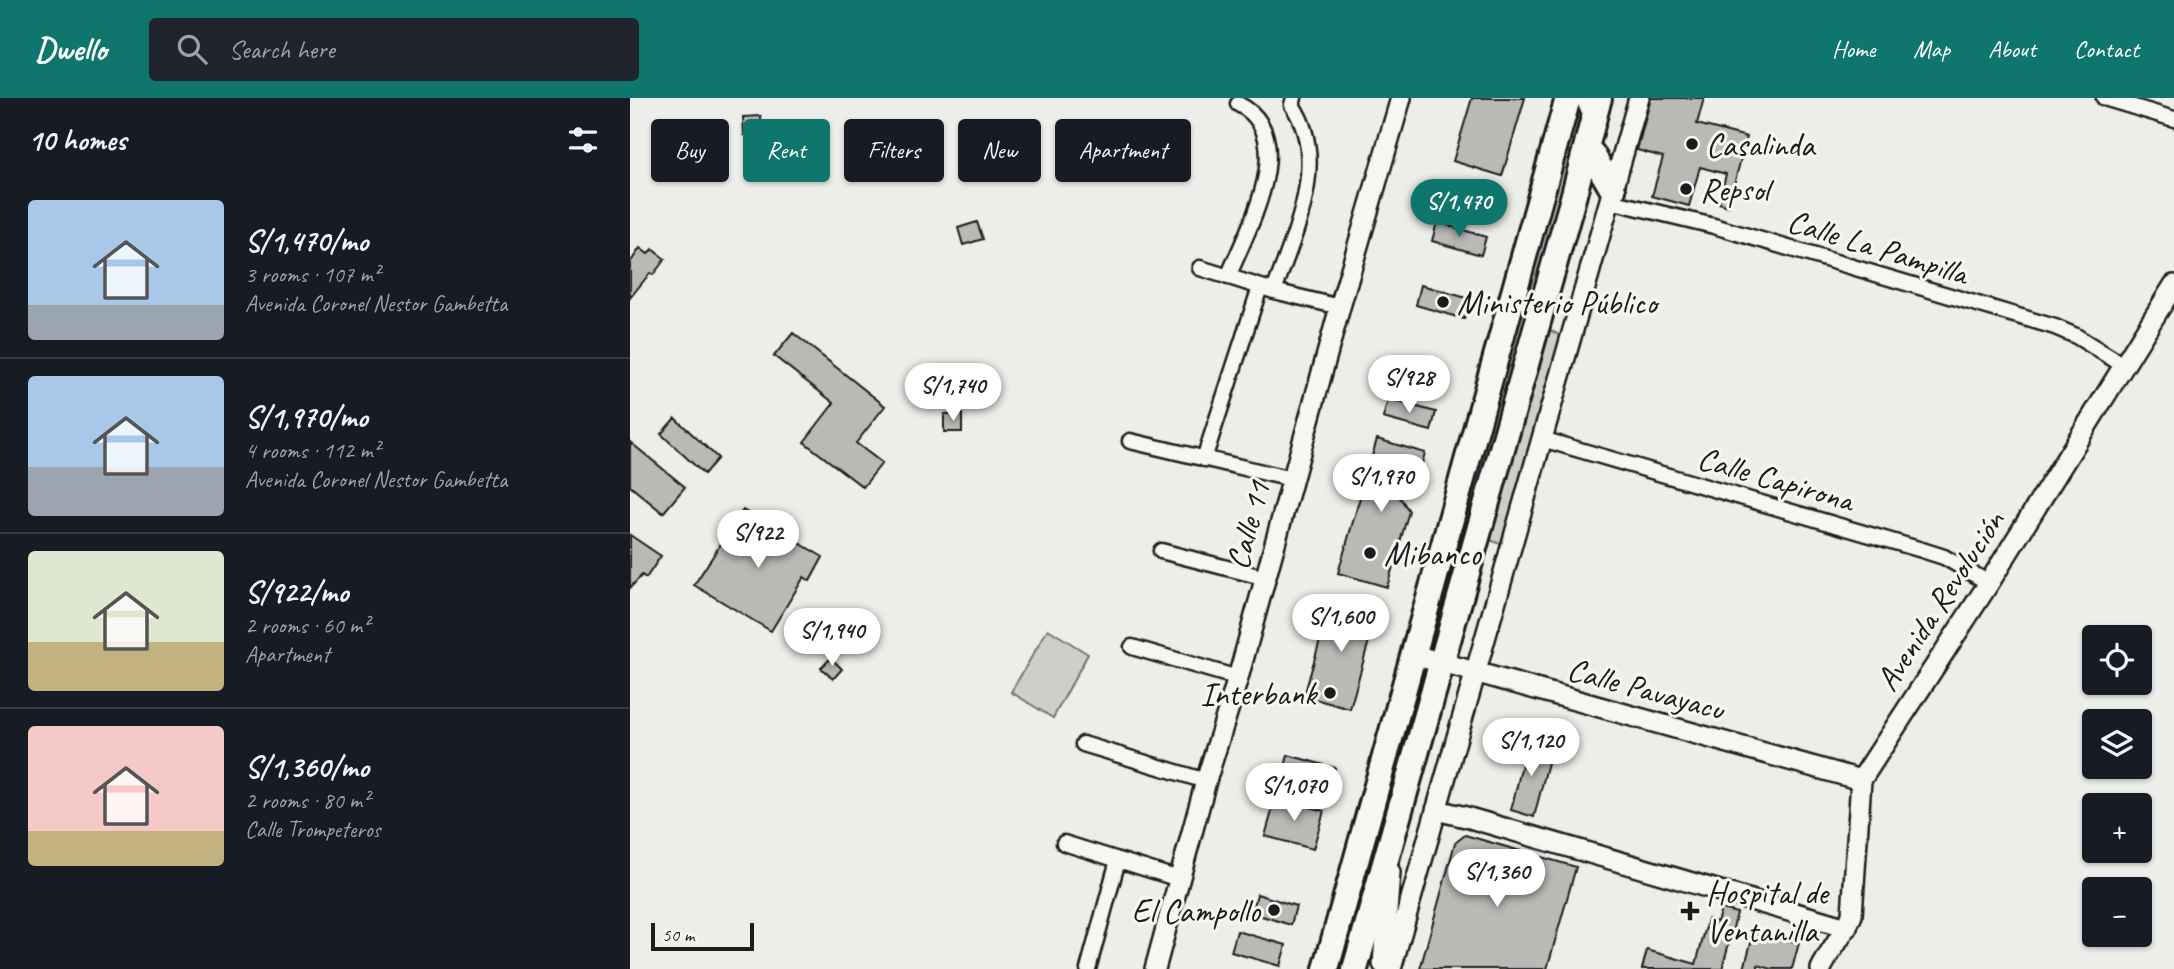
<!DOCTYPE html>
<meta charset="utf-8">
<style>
:root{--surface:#171b24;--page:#20242c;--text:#f1f3f6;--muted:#9ea1a6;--line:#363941;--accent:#0f766e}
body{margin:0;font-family:Caveat,sans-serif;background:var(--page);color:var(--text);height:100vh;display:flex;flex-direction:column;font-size:26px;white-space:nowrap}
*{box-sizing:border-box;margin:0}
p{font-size:23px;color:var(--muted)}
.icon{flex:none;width:38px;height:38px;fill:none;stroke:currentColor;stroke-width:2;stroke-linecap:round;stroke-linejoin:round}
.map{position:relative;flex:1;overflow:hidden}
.drawer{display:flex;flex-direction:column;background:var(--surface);width:630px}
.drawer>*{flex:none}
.banner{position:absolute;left:21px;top:21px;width:665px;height:63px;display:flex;gap:14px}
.buttons{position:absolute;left:1452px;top:527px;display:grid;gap:14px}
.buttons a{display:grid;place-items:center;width:70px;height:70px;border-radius:7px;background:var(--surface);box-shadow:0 2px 5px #0004;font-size:35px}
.scale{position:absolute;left:21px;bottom:18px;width:103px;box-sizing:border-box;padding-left:7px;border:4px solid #1c1c1c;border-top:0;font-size:19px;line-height:24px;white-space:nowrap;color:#1c1c1c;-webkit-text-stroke:5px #f6f6f2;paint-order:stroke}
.price{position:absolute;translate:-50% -60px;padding:0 16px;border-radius:24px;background:#fff;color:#222;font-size:23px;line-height:46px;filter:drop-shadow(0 2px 4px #0008)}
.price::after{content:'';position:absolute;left:50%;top:42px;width:21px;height:16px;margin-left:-10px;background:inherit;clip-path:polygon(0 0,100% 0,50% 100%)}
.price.current{background:var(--accent);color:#fff}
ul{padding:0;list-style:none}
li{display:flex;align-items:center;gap:21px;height:175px;padding:0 28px}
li+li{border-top:2px solid var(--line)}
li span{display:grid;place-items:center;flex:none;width:196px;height:140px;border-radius:7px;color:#555}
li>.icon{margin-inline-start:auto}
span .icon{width:84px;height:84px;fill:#fffc;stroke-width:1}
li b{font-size:30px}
h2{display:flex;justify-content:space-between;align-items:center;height:84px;padding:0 28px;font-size:30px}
.pill{padding:0 24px;border-radius:7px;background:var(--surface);box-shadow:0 2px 5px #0004;font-size:24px;line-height:63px}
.pill.current{background:var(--accent);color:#fff}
header{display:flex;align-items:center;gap:42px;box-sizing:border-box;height:98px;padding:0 35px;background:var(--accent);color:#fff}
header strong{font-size:33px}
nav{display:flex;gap:38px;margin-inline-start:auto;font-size:24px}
.search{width:490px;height:63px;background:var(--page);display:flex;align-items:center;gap:18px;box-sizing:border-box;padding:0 24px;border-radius:7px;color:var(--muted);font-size:26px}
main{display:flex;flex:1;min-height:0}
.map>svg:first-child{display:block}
.green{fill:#cececb;stroke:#757574;stroke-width:2}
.building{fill:#b9b9b6;stroke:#1c1c1c;stroke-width:2}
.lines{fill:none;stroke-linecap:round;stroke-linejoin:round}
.street-casing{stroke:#1c1c1c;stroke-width:19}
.secondary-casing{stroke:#1c1c1c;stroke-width:24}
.highway-casing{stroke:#1c1c1c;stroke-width:30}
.street{stroke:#f6f6f2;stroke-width:14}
.secondary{stroke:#f6f6f2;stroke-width:19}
.highway{stroke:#f6f6f2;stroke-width:24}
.poi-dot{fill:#1c1c1c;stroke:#f6f6f2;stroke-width:2.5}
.labels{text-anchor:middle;stroke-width:6;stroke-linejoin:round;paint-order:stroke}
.poi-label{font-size:33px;fill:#1c1c1c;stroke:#f6f6f2;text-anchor:start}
.street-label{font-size:33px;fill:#1c1c1c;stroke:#f6f6f2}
</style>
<header>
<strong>Dwello</strong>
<div class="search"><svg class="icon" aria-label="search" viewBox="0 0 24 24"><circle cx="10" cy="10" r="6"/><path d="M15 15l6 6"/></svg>Search here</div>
<nav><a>Home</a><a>Map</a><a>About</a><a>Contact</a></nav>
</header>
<main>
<section class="drawer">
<h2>10 homes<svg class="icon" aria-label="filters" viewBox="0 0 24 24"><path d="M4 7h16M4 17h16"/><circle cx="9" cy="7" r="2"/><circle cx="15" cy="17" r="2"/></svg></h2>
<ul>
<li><span style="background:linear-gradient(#a9c7e8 75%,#9aa5b1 0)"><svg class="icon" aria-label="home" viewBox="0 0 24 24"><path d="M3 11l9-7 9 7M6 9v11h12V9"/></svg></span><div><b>S/1,470/mo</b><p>3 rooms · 107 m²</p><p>Avenida Coronel Nestor Gambetta</p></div></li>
<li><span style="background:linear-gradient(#a9c7e8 65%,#9aa5b1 0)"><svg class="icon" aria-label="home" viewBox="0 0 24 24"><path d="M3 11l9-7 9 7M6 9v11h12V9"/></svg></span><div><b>S/1,970/mo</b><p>4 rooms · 112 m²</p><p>Avenida Coronel Nestor Gambetta</p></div></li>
<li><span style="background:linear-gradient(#dfe7d0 65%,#c2b280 0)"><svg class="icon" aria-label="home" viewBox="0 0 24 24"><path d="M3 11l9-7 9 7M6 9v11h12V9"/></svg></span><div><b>S/922/mo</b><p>2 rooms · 60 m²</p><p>Apartment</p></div></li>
<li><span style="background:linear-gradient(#f6c9c9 75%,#c2b280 0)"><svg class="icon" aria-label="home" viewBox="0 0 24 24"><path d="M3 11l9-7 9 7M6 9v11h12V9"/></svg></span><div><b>S/1,360/mo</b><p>2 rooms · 80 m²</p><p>Calle Trompeteros</p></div></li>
</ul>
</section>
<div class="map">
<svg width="1544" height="871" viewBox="0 0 1544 871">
<rect width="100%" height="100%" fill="#edede9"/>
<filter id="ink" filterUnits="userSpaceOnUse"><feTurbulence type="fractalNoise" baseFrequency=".0143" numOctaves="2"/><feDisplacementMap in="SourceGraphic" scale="14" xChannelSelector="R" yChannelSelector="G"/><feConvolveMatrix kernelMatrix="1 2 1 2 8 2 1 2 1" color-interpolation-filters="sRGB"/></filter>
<g filter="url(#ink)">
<path class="green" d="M944,9L955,24L805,545H799L797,540Z
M920,232L931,238L871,446L857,441L917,233Z
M418,531L458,556L423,620L381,594Z
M788,581L795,583L717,871H704Z"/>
<path class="building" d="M842,0H895L872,78L823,63Z
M1021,0H1074L1067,26L1117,39L1098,108L1089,105L1096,76L1070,69L1059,108L1022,98L1033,59L1007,52Z
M131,18L132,36L114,37L113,19Z
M347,124L353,141L333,147L328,130Z
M807,124L856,139L851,157L802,143Z
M10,150L18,156L22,151L35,161L23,177L20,175L0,200V165Z
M791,187L840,201L834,221L786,207Z
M163,235L255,308L226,345L252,365L233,389L174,344L204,305L144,258Z
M772,260L817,272L814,283L769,270Z
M758,301L806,314L801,333L753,320Z
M314,316H332V334H314Z
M45,320L88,360L74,376L31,336Z
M747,341L795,355L784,393L761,386L779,413L757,489L708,475Z
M0,344L55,389L33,415L0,388Z
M113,412L193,459L180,483L174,479L141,533L64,487Z
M0,437L31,458L16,480L12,477L0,490Z
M702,500L747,514L720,611L674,598Z
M201,560L212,571L203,581L191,570Z
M898,642L922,649L904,719L881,712Z
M658,657L705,670L699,691L653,677Z
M646,699L694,713L683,751L635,738Z
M835,737L946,769L917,871H790L825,745Z
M627,796L666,808L661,827L622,815Z
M1091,811L1107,815L1092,871H1012L1017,852L1066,866L1078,821L1087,824Z
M607,833L656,847L650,868L601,854Z
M1124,833L1169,845L1162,871H1142L1128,867V871H1114Z"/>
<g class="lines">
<g class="street-casing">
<path id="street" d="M953,0L962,22
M1474,0L1544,21
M980,103L1084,128L1425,229L1446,238L1493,267
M570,170L644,193L710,209
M598,179C616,134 672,37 608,6
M644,193C664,137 700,62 662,7L664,0
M912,341L1292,452L1314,459L1359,485
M500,343L662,381
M574,361L630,189
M531,453L636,480
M502,549L608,580
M453,646L576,683
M434,745L549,781
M458,871L488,762"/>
</g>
<g class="secondary-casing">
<path id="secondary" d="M784,557L1231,682
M806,712L836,719L1217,830
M753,866L760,774
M525,871L576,683L608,580L710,209L771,0
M761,871L1009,0
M1191,871C1200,852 1215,836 1222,817L1231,682L1359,485L1544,187"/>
</g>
<g class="highway-casing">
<path id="highway" d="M956,50L962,56L983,92
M696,871L938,0
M725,871L943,100L969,0"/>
</g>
<use href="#street" class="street"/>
<use href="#secondary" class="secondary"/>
<use href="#highway" class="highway"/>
</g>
</g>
<g class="poi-dot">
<circle cx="1062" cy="46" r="7"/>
<circle cx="1056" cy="91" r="7"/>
<circle cx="813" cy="204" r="7"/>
<circle cx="740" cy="455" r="7"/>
<circle cx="700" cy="595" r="7"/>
<circle cx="644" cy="812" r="7"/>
<path d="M1056.5 802.5h7v7h7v7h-7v7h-7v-7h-7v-7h7z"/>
</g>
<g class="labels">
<g class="poi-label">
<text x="1076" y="58">Casalinda</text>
<text x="1070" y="103">Repsol</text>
<text x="827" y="216">Ministerio Público</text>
<text x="754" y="467">Mibanco</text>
<text x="686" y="607" text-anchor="end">Interbank</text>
<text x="1076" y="806">Hospital de<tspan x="1076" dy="38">Ventanilla</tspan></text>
<text x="630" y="824" text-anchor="end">El Campollo</text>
</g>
<g class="street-label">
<text transform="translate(1248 148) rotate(17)" y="12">Calle La Pampilla</text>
<text transform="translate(1146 380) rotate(16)" y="12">Calle Capirona</text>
<text transform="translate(617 427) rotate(-75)" y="12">Calle 11</text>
<text transform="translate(1309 502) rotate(-57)" y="12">Avenida Revolución</text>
<text transform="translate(1016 590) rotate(15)" y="12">Calle Pavayacu</text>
</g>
</g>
</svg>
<div class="buttons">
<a><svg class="icon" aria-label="locate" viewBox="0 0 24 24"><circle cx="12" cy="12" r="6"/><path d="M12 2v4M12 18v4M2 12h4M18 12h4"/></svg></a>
<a><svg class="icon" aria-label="layers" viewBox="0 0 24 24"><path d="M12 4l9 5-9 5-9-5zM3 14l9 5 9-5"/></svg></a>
<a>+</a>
<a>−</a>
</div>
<div class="scale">50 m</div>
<b class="price current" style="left:829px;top:141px">S/1,470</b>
<b class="price" style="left:779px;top:317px">S/928</b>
<b class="price" style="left:323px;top:325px">S/1,740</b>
<b class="price" style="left:751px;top:416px">S/1,970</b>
<b class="price" style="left:128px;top:472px">S/922</b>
<b class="price" style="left:711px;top:556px">S/1,600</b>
<b class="price" style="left:202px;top:570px">S/1,940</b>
<b class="price" style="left:901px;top:680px">S/1,120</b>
<b class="price" style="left:664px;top:725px">S/1,070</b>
<b class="price" style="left:867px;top:811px">S/1,360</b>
<div class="banner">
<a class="pill">Buy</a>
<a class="pill current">Rent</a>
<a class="pill">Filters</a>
<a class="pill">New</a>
<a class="pill">Apartment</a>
</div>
</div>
</main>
